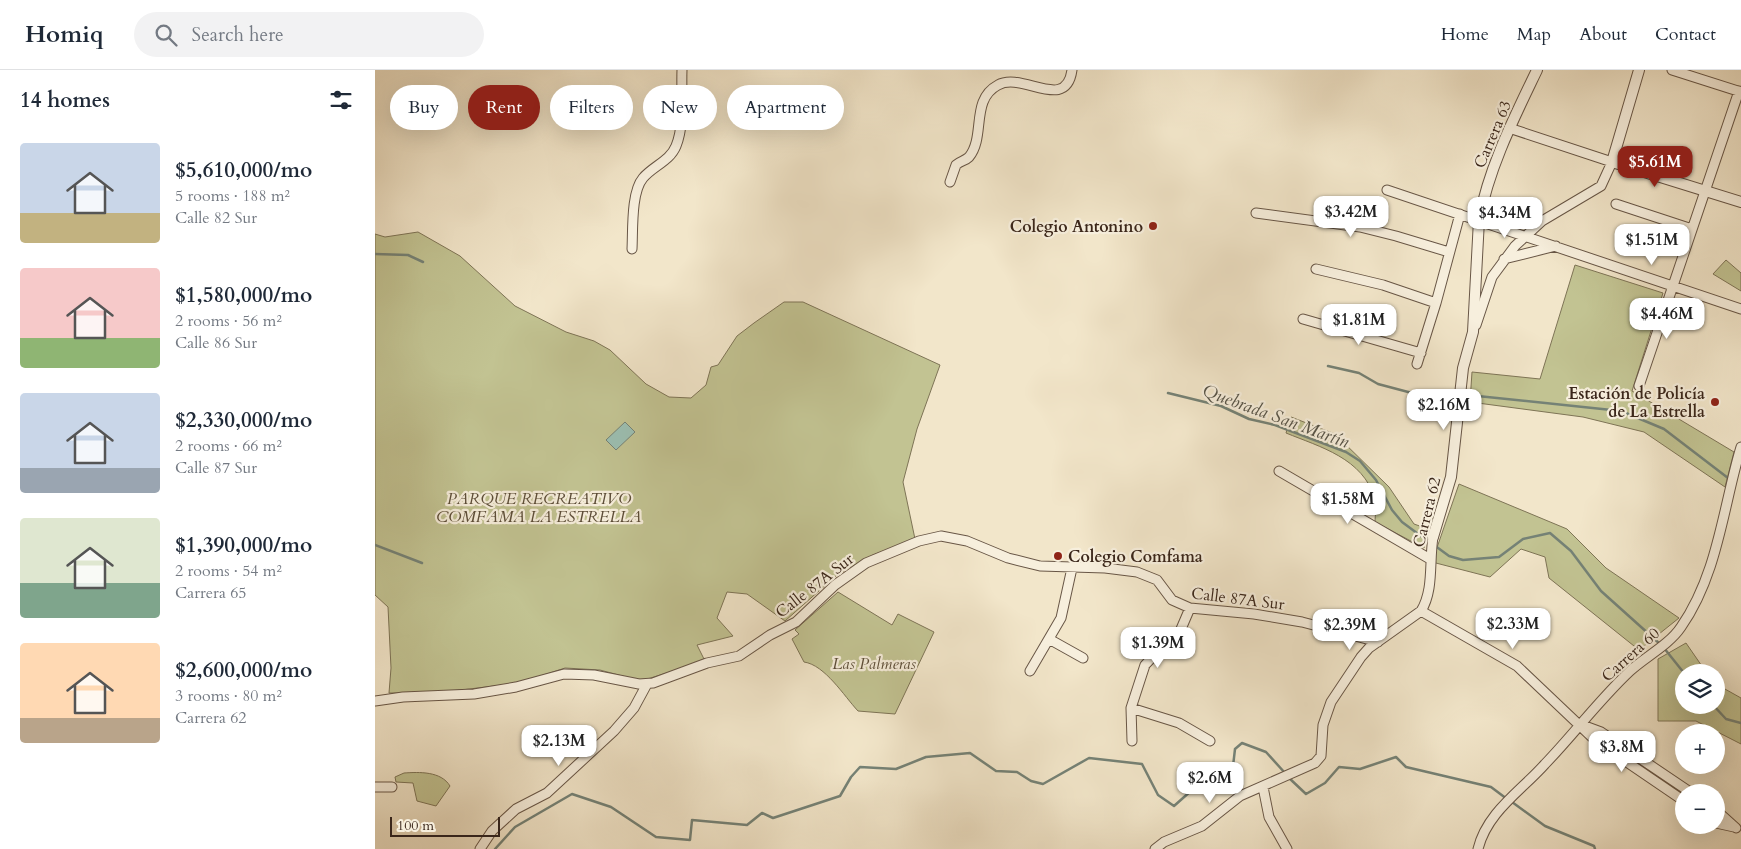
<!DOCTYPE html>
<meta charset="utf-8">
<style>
:root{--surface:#fff;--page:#f2f2f3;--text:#1f2937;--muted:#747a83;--line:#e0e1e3;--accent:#8f2418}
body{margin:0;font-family:Cardo,serif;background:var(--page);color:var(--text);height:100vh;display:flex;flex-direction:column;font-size:19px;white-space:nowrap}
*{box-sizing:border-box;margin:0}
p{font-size:16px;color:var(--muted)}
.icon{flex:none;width:28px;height:28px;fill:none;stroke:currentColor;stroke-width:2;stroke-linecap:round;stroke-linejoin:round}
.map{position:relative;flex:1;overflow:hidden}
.drawer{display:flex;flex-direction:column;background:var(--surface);width:375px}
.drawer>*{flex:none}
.hud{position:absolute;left:15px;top:15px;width:475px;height:45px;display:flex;gap:10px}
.fabs{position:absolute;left:1300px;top:594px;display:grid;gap:10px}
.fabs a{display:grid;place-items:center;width:50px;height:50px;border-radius:50%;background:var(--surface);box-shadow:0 5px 20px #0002;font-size:25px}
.scale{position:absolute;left:15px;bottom:12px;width:110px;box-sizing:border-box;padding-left:5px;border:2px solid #3a261a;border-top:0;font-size:14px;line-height:18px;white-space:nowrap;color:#3a261a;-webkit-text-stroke:4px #f7efdd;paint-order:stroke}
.price{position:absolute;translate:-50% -42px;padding:0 11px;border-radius:10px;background:#fff;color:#222;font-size:16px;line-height:32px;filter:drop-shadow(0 1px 2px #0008)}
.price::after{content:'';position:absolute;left:50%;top:30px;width:15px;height:11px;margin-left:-8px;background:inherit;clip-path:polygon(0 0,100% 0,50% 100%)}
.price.selected{background:var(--accent);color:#fff}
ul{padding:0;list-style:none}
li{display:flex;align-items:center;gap:15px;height:125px;padding:0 20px}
li span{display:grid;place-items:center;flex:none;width:140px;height:100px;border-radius:5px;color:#555}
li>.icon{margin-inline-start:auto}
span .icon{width:60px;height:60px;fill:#fffc;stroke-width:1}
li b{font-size:21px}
h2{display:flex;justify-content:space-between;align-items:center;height:60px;padding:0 20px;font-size:21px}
.tag{padding:0 18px;border-radius:22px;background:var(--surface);box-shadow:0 5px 20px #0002;font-size:18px;line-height:45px}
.tag.selected{background:var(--accent);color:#fff}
header{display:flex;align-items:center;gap:30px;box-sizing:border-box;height:70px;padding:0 25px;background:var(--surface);border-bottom:1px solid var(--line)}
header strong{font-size:24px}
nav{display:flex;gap:28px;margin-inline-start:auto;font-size:18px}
.search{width:350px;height:45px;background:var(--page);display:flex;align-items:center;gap:12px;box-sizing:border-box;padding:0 18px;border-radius:28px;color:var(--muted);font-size:19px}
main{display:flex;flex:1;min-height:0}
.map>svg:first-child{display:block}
.green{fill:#c2c392;stroke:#7e7456}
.water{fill:#9cc0b3;stroke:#758276}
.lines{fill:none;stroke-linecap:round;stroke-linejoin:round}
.stream{stroke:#758276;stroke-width:2.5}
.minor-casing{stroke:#685646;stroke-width:11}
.tertiary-casing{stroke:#685646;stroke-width:12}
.minor{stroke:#f7efdd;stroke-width:9}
.tertiary{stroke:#f7efdd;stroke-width:10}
.poi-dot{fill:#8f2418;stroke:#f7efdd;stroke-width:2}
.labels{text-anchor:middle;stroke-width:4.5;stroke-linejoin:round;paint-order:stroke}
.street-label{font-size:16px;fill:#3a261a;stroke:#f7efdd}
.poi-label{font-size:16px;font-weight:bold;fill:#3a261a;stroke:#f7efdd;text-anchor:end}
.park-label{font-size:16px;font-style:italic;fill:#5c4d38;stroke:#f7efdd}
.water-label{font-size:18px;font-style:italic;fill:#575448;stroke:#f7efdd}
</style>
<header>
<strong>Homiq</strong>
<div class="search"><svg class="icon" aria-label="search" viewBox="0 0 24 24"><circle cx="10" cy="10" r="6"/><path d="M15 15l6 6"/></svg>Search here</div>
<nav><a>Home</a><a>Map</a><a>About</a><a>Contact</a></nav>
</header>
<main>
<section class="drawer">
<h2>14 homes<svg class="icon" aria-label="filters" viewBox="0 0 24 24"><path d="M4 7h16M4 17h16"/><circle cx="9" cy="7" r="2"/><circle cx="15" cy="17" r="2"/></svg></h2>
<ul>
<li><span style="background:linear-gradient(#c9d6e8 70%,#c2b280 0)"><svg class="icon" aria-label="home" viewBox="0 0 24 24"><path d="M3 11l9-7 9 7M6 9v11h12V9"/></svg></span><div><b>$5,610,000/mo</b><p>5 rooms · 188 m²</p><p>Calle 82 Sur</p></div></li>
<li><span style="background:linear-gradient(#f6c9c9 70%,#8fb573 0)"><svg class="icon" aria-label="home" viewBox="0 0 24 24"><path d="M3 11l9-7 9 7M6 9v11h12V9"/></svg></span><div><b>$1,580,000/mo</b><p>2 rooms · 56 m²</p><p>Calle 86 Sur</p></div></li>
<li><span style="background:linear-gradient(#c9d6e8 75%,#9aa5b1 0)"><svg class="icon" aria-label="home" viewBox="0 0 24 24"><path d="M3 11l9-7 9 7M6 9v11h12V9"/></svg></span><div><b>$2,330,000/mo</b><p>2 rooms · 66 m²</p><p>Calle 87 Sur</p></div></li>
<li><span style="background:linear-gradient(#dfe7d0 65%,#7fa58c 0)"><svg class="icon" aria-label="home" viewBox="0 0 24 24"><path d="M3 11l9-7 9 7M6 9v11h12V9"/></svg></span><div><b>$1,390,000/mo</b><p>2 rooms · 54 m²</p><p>Carrera 65</p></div></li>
<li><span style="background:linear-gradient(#ffd9b3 75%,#b9a48a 0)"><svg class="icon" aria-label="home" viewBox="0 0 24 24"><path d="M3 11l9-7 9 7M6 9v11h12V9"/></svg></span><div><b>$2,600,000/mo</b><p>3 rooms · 80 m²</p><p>Carrera 62</p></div></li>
</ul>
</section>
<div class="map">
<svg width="1366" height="779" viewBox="0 0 1366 779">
<rect width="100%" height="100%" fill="#f2e6ca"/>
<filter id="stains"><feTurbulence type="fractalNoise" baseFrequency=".004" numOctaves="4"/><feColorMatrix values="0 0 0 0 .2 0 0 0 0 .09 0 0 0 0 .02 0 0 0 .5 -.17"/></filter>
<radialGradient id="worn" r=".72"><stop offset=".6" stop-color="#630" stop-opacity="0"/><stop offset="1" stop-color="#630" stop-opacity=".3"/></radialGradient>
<path class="green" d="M43,162L85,186L140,236L191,262L219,271L235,280L271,314L294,327L316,328L331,315L336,297L343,295L362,266L379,253L409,232H428L565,295L542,359L528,412L540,469L498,485L463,504L410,551L372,524L352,522L342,548L358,566L322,575L330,591L266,611L225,600L190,598L144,613L61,623H14L16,598L13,537L0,525V164L10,167Z
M1351,190L1366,203V221L1338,204Z
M1200,195L1288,223L1257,321L1359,382L1350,417L1269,362L1208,347L1095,332L1097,302L1165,309Z
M916,347L960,364L1014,417L1039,454L1053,459L1049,478L1000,452C1000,445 1002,436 1000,429C988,388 945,377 911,363Z
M1084,414L1192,459L1231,498L1304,548L1264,580L1174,508L1170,487L1146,479L1115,507L1057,492Z
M463,522L517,555L523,544L559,562L520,644L483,641C469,626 450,595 429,592L417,569L424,564L420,560Z
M1311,573L1331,602H1309V635H1341V614L1366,628V674L1321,651H1283V589Z
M29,703C44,702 66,701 75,716L61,736L42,731L38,713L21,712L20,707Z"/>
<path class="water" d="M250,352L260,362L241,380L231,370Z"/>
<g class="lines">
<path class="stream" d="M0,184L33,185L48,192
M953,296L984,303L1003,314L1037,323L1073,324
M793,323L846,336L874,349L900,355L971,382L985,391L1001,410L1017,440L1027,452L1054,472
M1093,325L1246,341L1289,359L1353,408
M0,475L47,493
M1059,475L1074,486L1088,490L1124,487L1148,469L1175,463L1196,481L1226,521L1285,574
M1289,578L1309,603
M1338,635L1351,649L1366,653
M913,707L931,724L950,713L964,697L985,699L1021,687L1031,697L1116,717L1132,729
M1137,732L1170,756L1219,776L1220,779
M120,779L140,757L197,724L236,737L281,767L315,770L317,750L372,755L387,743L398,748L465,726L476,707L485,697L521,699L551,687L595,683L621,701L642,702L656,711L668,714L714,688L767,694L783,725L799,736L817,720L844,713L857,705L860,679L867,673L891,682L910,703"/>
<g class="minor-casing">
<path id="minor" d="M1297,0L1366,22
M575,112L581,95C585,91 590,91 594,87C611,66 595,30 623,15C647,1 691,43 697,0
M1012,120L1366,239
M1241,134L1317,159
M881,143L985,157L1021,166L1074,182
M257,179C258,160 256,122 268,108C278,96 295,91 301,76C310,54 306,24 307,0
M1129,189L1181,176
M941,199L1008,215L1061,233
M928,249L1046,283
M1101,255L1117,207L1140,176L1167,151L1226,116L1237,92L1134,58
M1042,294L1061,233L1085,144
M1264,316L1364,21
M904,401L1055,489
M1046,541L1142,596L1221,671L1309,731
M674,569L708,588
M655,601L686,548L697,498
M0,631L28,627L99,624L141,617L189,604L219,605L264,614L278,613L332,593L364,586L395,565L421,552L460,515L491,493L544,471L566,466L592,471L633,488L665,496L730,498L762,502L782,510L797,530L815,538L879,544L927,552L1003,572
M756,638L804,653L835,671
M1207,655L1226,662L1315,722
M757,671L756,638L770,595L787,577L803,566L815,538
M0,717H17
M888,717L894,747L912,779
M1341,740L1361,758
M1341,753L1359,757
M105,779L117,761L141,739L172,723L239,661L259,638L272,614
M780,779L789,772L827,756L865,726L940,693L946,686L948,655L956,632L986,587L994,578L1046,541C1059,520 1054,492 1058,467
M1103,779C1112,742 1146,721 1170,694C1199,664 1224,630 1255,601C1270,587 1294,575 1306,557C1343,504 1348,437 1366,377"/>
</g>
<g class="tertiary-casing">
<path id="tertiary" d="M1264,0L1237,92L1366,132
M1058,467L1076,407L1088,298L1098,262L1104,150C1114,97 1139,48 1162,0"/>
</g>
<use href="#minor" class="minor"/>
<use href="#tertiary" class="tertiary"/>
</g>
<g class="poi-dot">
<circle cx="778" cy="156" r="5"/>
<circle cx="1340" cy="332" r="5"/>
<circle cx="683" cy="486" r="5"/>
</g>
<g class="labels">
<g class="street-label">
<text transform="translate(1117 64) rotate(-67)" y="6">Carrera 63</text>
<text transform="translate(1051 442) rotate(-76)" y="6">Carrera 62</text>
<text transform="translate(439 515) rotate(-38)" y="6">Calle 87A Sur</text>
<text transform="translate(863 528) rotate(7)" y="6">Calle 87A Sur</text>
<text transform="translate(1255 584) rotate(-42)" y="6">Carrera 60</text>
</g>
<g class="poi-label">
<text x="768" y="162">Colegio Antonino</text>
<text x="1330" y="329">Estación de Policía<tspan x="1330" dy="18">de La Estrella</tspan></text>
<text x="693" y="492" text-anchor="start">Colegio Comfama</text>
</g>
<g class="park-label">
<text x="164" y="434">PARQUE RECREATIVO<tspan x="164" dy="18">COMFAMA LA ESTRELLA</tspan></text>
<text x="499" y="599">Las Palmeras</text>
</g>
<g class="water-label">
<text transform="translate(901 346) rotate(20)" y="6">Quebrada San Martín</text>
</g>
</g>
<rect width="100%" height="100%" filter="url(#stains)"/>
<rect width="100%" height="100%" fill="url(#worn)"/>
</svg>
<div class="fabs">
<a><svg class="icon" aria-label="layers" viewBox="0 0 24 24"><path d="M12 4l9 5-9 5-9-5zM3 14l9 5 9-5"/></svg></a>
<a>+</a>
<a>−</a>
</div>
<div class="scale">100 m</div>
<b class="price selected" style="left:1280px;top:118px">$5.61M</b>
<b class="price" style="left:976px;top:168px">$3.42M</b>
<b class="price" style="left:1130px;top:169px">$4.34M</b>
<b class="price" style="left:1277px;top:196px">$1.51M</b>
<b class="price" style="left:1292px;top:270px">$4.46M</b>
<b class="price" style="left:984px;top:276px">$1.81M</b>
<b class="price" style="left:1069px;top:361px">$2.16M</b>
<b class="price" style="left:973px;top:455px">$1.58M</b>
<b class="price" style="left:1138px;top:580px">$2.33M</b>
<b class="price" style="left:975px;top:581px">$2.39M</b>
<b class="price" style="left:783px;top:599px">$1.39M</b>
<b class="price" style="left:184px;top:697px">$2.13M</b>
<b class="price" style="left:1247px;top:703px">$3.8M</b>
<b class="price" style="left:835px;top:734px">$2.6M</b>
<div class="hud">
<a class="tag">Buy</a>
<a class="tag selected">Rent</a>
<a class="tag">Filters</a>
<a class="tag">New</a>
<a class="tag">Apartment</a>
</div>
</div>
</main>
